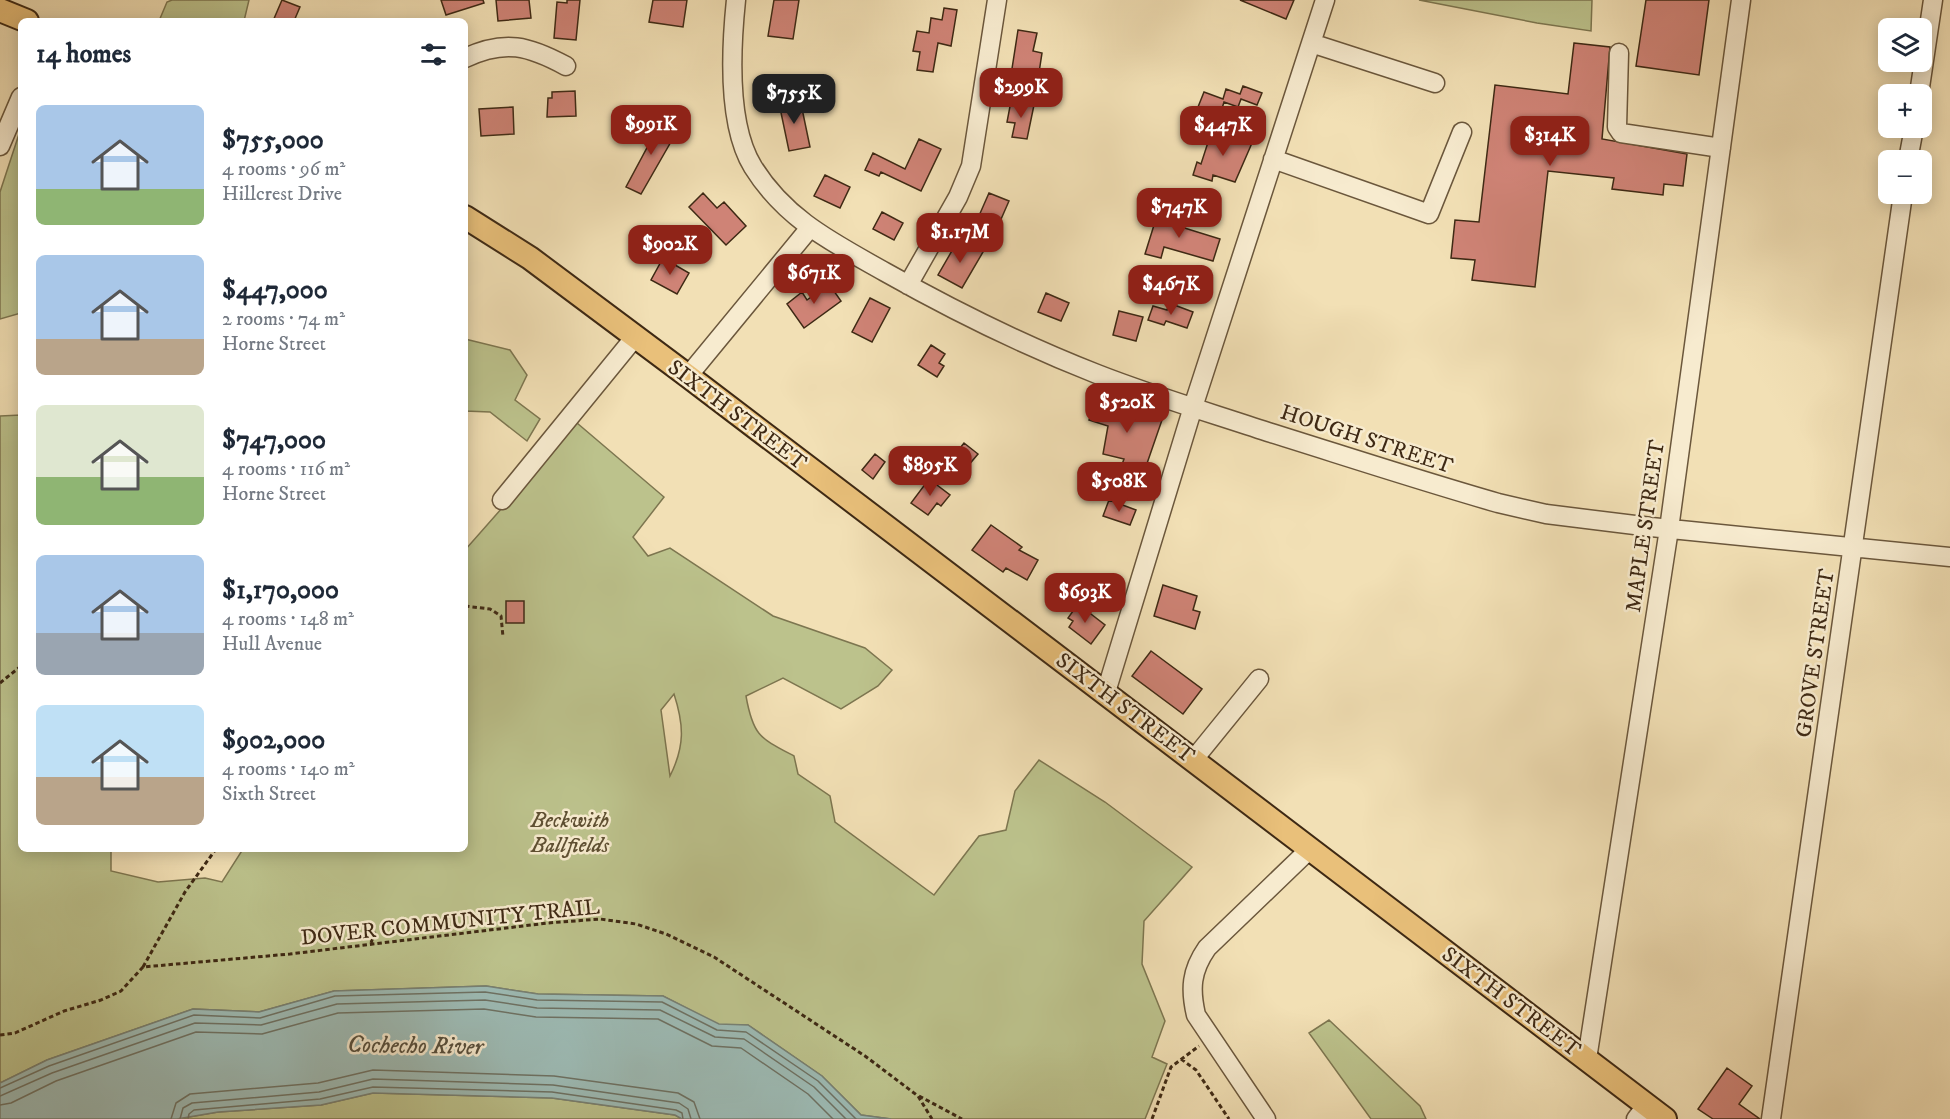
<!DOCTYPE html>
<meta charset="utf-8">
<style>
:root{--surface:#fff;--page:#f6f6f7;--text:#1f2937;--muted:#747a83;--accent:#8f2418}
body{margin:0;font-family:"IM FELL DW Pica",serif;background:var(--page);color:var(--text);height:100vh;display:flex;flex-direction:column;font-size:22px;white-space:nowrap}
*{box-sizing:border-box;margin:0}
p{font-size:20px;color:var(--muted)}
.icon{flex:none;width:33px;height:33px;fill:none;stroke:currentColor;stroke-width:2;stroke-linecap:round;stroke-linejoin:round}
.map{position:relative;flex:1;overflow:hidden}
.sheet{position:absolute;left:18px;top:18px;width:450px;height:834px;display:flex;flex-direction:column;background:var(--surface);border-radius:9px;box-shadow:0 3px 15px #0003}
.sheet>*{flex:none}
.fabs{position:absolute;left:1878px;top:18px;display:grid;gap:12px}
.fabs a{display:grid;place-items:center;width:54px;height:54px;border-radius:9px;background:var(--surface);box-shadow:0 3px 15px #0003;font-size:30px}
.price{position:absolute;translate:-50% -51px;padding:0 14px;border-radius:12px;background:var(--accent);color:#fff;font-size:20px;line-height:39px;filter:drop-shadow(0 2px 3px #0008)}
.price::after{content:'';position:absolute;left:50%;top:36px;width:18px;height:14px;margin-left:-9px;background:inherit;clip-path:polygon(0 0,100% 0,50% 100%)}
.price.active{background:#222;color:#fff}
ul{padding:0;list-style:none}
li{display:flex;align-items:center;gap:18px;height:150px;padding:0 18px}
li span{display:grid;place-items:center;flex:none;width:168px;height:120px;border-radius:9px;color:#555}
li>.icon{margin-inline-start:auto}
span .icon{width:72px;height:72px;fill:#fffc;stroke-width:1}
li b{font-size:26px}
h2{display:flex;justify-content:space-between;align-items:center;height:72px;padding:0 18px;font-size:26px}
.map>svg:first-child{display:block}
.green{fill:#bcc28c;stroke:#7d7650;stroke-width:1.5;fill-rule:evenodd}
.water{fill:#9dbbb5;stroke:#778175;stroke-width:1.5}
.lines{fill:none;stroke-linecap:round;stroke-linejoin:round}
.shore{stroke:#6e7264;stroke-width:1.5}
.building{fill:#cf8376;stroke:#3e2914;stroke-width:1.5}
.minor-casing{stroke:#6b573c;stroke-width:21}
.major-casing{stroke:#3e2914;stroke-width:26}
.path{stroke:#3e2914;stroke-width:3;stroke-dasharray:4.5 3;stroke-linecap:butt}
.minor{stroke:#f7ebcf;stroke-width:18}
.major{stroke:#e9c07a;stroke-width:22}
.labels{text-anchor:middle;stroke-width:5;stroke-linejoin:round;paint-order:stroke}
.street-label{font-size:22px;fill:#3e2914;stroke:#f7ebcf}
.park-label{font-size:22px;font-style:italic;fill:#5e4f32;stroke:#f7ebcf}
.water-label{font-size:24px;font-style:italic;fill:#564e3c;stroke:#f7ebcf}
</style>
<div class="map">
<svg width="1950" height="1119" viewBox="0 0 1950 1119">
<rect width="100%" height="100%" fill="#f2e0b5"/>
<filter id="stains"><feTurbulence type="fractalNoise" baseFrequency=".00333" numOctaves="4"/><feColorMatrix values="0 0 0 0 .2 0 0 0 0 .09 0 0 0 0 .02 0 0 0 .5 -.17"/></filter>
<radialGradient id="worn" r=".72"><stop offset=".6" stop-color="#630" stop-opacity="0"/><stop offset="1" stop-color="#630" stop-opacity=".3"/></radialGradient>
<path class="green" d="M172,0H249L244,21H159L167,2Z
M1419,0H1592L1591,31L1537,23Z
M21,128V313L0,319V192Z
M465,339L510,350L527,375L515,400L540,419L527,441L490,412L465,411Z
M21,415V849H111V871L158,882L205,878L222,882L243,849H465V550L577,423L664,497L633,537L648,556L670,548L773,616L865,648L892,670L878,686L841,709L783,678L746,696C753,736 760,738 794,756L798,774L830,796L835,822L934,895L979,836L1006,830L1015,791L1039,760L1105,802L1192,867L1144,921L1142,964L1165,1021L1152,1057L1167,1064L1145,1119H891L861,1115L822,1076L748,1025H719L663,996L538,994L486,986L334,991L259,1012L193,1009L47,1060L0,1083V416ZM674,694C684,725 685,746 670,776L661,710Z
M1329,1020L1420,1106L1426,1119H1371L1309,1033Z
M373,1093L552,1098L675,1115L682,1119H177L218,1112L321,1105Z"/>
<path class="water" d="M486,986L538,994L663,996L719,1024L748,1025L822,1076L861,1115L891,1119H682L675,1115L552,1098L373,1093L321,1105L218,1112L177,1119H0V1083L47,1060L193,1009L259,1012L334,991Z"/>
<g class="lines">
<path class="shore" d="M0,1088L49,1066L194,1015L260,1018L335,996L485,992L537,1000L662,1002L717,1030L746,1032L818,1081L856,1119
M0,1096L52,1073L195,1023L261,1025L337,1004L485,1000L537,1008L660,1010L715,1037L744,1039L814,1087L846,1119
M0,1105L11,1103L56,1081L196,1032L262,1034L338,1013L484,1009L536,1017L658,1019L712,1046L741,1048L808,1094L833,1119
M171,1119L176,1103L190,1094L318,1083L373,1070L554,1076L678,1093L694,1102L700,1119
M180,1119L183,1108L192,1103L319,1092L373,1079L553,1085L679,1103L688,1109L691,1119
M188,1119L189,1114L194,1110L320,1099L373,1087L552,1092L676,1110L682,1113L683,1119"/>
</g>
<path class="building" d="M282,0L300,7L294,21H273Z
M441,0H483L484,3L446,15Z
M496,0H529L531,18L498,21Z
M567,0H580L576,40L554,38L557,2L567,3Z
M653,0H687L683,27L649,22Z
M774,0H799L793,39L768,36Z
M1240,0H1294L1286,19Z
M1646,0H1709L1699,75L1636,66Z
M944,8L957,10L951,46L938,43L933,72L917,70L920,52L913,51L917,31L929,33L931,18L942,20Z
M1018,30L1037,33L1033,51L1042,53L1038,79L1011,75Z
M1574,43L1610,47L1602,139L1687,154L1683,186L1664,184L1663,195L1612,189L1614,178L1548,171L1535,287L1472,280L1475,260L1451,258L1455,220L1479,222L1495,85L1568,94Z
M1243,86L1262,93L1257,105L1241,99L1238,107L1224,102L1220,115L1198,107L1204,92L1223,99L1226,89L1240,94Z
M575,91L576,116L547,117L548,98H552V92Z
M800,99L810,147L789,151L779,103Z
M1011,101L1034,105L1027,139L1012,137L1015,123L1007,122Z
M513,107L514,134L481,136L479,109Z
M654,120L676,133L641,194L626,187L650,142L644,139Z
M1212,130L1252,143L1235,182L1213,175L1212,181L1193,175L1197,162L1201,164Z
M919,139L941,149L921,191L881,172L879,176L865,170L873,153L905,169Z
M825,175L850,187L840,208L814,196Z
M703,193L717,208L724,202L746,226L726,245L689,207Z
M989,193L1009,201L998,226L978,218Z
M1159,209L1181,216L1178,226L1220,239L1213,261L1164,247L1161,258L1145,254Z
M882,212L903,223L894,240L873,229Z
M957,242L969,249L972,245L983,252L962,288L938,275Z
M663,258L689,273L677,294L651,280Z
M829,284L841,301L804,328L787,304L802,292L807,300Z
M1046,293L1069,303L1061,321L1038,312Z
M870,298L890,308L872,342L852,332Z
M1169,303L1193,312L1187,328L1166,321L1164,325L1148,320L1153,306L1167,310Z
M1119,311L1143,317L1136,341L1113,335Z
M931,345L945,354L939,363L944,366L937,377L918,365Z
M1096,399L1162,420L1143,475L1121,467L1124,459L1103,454L1108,426L1089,420Z
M964,443L978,454L962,473L949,462Z
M875,454L885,462L873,479L862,470Z
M929,479L950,495L941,506L937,503L928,515L911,503Z
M1109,500L1136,510L1130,525L1103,516Z
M991,525L1022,547L1019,550L1038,560L1027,580L1006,568L1003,572L972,550Z
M1163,585L1197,596L1193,610L1200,612L1195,629L1154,616Z
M506,601H524V623H506Z
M1078,604L1105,625L1091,644L1069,627L1073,621L1068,618Z
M1151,651L1202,689L1183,714L1132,676Z
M1727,1068L1752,1086L1739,1104L1760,1119H1713L1698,1109Z"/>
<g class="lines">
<g class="minor-casing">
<path id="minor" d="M736,0C731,48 727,125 753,167C786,220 834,243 885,272C954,311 1023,345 1097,374C1153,396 1211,413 1268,432C1345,456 1421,481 1498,503L1546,514L1651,527L1950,557
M1311,43L1435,83
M1619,53L1617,127L1621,133L1721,148
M465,58C505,39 529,46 566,66
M1919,94L1933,0
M0,146L21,97
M1273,159L1429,214L1462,132
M1908,160L1914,128
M908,285L958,197L971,166L997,0
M688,376L809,229
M502,500L635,337
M1106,692L1193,407L1325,0
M1194,759L1259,679
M1587,1059L1669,529L1741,0
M1266,1119L1196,1015C1190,989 1191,971 1207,948L1311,848
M1636,1119L1647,1105
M1771,1119L1903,194"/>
</g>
<g class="major-casing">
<path id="major" d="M0,10L27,21
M465,217L530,258L688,376L1665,1119"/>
</g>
<path class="path" d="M465,606L490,609L501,616L503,637
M0,683L21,666
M371,943L375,931
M143,967L185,892L216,849
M0,1035L15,1033L64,1011L101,1000L121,991L143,967L290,954L548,923L600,919L636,924L666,934L714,957L865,1056L918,1096L932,1119
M1181,1059L1196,1070L1229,1119
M919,1096L962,1119
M1152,1119L1171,1067L1199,1046"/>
<use href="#minor" class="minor"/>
<use href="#major" class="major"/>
</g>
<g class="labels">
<g class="street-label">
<text transform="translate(738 414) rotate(37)" y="8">SIXTH STREET</text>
<text transform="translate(1367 438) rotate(18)" y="8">HOUGH STREET</text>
<text transform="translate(1644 526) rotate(-82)" y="8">MAPLE STREET</text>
<text transform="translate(1814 653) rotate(-82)" y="8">GROVE STREET</text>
<text transform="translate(1126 707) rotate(37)" y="8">SIXTH STREET</text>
<text transform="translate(450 921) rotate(-6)" y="8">DOVER COMMUNITY TRAIL</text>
<text transform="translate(1512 1001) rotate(37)" y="8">SIXTH STREET</text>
</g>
<g class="park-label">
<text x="570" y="827">Beckwith<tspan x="570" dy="25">Ballfields</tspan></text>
</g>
<g class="water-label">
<text transform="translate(415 1045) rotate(1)" y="8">Cochecho River</text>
</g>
</g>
<rect width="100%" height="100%" filter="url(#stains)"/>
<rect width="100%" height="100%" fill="url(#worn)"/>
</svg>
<div class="fabs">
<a><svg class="icon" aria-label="layers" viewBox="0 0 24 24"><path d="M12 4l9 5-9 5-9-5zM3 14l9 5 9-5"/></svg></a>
<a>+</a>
<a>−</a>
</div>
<b class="price" style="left:1021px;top:119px">$299K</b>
<b class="price active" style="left:794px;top:125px">$755K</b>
<b class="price" style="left:651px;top:156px">$991K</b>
<b class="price" style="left:1223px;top:157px">$447K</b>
<b class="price" style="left:1550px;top:167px">$314K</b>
<b class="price" style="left:1179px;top:239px">$747K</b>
<b class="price" style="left:960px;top:264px">$1.17M</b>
<b class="price" style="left:670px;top:276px">$902K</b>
<b class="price" style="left:814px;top:305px">$671K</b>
<b class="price" style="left:1171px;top:316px">$467K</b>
<b class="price" style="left:1127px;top:434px">$520K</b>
<b class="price" style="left:930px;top:497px">$895K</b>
<b class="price" style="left:1119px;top:513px">$508K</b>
<b class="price" style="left:1085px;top:624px">$693K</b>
<section class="sheet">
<h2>14 homes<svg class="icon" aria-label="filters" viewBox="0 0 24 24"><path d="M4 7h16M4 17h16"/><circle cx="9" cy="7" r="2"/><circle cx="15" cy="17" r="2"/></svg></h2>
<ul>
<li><span style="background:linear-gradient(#a9c7e8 70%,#8fb573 0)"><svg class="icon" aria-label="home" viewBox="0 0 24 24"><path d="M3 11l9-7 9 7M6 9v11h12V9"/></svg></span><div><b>$755,000</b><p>4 rooms · 96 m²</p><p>Hillcrest Drive</p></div></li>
<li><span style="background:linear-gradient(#a9c7e8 70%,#b9a48a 0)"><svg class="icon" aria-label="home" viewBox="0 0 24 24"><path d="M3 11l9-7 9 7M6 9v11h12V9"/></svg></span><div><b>$447,000</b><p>2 rooms · 74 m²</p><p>Horne Street</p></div></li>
<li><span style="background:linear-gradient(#dfe7d0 60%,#8fb573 0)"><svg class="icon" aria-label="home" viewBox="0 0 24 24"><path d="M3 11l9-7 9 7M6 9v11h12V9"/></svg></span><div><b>$747,000</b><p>4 rooms · 116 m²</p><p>Horne Street</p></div></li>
<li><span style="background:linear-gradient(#a9c7e8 65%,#9aa5b1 0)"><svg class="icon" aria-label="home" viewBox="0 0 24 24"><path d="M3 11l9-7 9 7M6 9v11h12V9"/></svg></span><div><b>$1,170,000</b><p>4 rooms · 148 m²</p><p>Hull Avenue</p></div></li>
<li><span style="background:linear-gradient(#bfe0f5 60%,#b9a48a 0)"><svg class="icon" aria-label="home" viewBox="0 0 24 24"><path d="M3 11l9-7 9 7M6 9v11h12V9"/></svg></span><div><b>$902,000</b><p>4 rooms · 140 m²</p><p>Sixth Street</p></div></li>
</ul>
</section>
</div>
